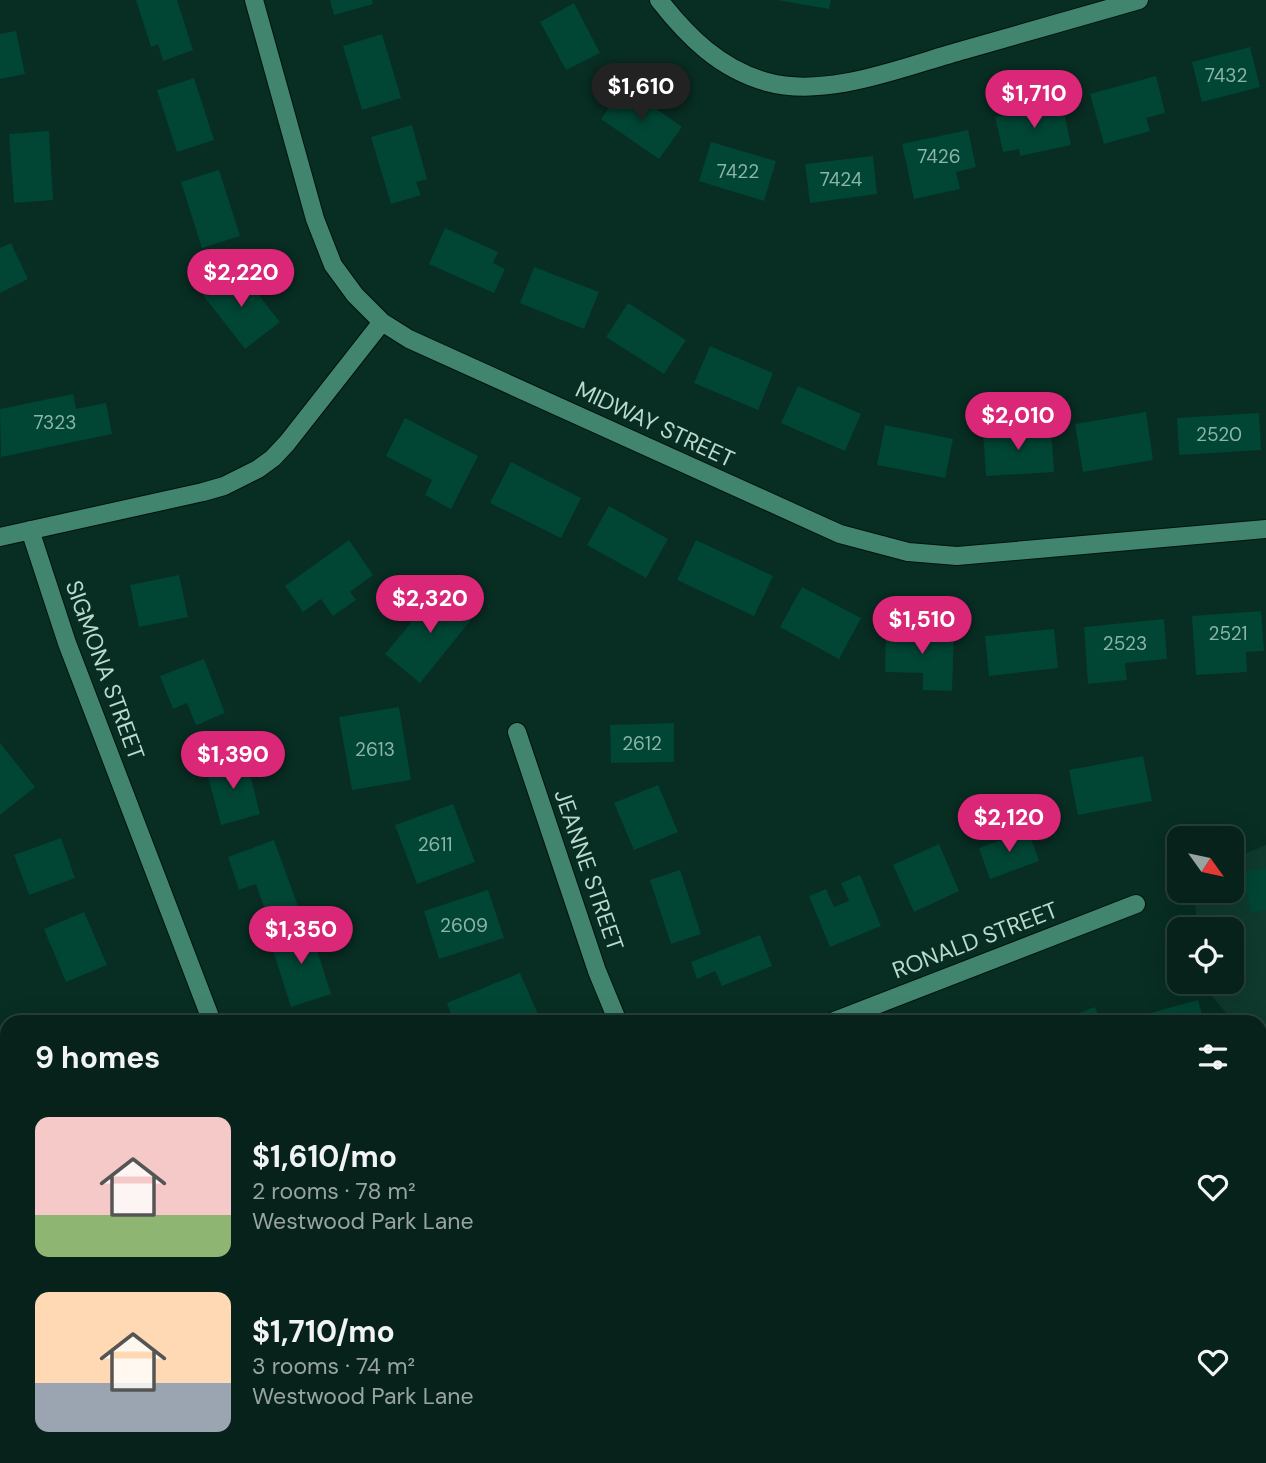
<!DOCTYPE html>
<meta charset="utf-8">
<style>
:root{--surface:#06221a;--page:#0f2a23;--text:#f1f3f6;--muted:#98a4a2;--line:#273f39;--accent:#db2777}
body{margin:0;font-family:"DM Sans",sans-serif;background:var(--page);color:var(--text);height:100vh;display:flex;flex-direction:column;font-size:26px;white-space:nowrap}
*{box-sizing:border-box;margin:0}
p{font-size:23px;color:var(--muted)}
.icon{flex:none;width:38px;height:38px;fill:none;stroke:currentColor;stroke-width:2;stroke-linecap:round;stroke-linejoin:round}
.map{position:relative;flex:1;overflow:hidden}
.drawer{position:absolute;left:0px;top:1015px;width:1267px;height:448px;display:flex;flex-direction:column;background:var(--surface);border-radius:21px 21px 0 0;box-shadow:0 7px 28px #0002,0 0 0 2px var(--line)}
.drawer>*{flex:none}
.needle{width:46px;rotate:123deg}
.tools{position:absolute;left:1167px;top:826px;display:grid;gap:14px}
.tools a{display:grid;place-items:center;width:77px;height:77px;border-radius:14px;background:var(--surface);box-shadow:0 7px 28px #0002,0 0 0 2px var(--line);font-size:35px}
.price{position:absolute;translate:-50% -60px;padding:0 16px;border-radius:24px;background:var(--accent);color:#fff;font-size:23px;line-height:46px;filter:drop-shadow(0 2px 4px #0008)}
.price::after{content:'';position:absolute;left:50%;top:42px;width:21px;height:16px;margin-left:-10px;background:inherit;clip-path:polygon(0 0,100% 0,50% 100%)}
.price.on{background:#222;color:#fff}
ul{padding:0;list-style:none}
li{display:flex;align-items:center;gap:21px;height:175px;padding:0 35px}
li span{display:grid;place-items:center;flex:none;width:196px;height:140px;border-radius:14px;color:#555}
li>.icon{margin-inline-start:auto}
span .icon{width:84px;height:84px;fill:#fffc;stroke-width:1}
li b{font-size:30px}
h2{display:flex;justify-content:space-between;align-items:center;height:84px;padding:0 35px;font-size:30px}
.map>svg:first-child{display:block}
.built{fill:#0f3a2d}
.building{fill:#014534}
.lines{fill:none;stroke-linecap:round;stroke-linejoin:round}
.minor-casing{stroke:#01140d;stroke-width:20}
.minor{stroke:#42856f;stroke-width:18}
.labels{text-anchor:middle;stroke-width:7;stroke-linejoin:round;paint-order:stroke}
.number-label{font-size:19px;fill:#8bb5a7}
.street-label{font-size:23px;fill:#b9dacd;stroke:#082d22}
</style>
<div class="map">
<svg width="1266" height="1463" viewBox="0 0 1266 1463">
<rect width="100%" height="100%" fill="#082d22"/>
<path class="built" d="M1266,845V1059L1260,1052V1022H1234L1200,982H1232V929H1192L1197,920L1193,891H1232V859Z
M1266,1180V1277L1260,1279V1183Z"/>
<path class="building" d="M136,0H177L193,50L163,61L158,44L151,47Z
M330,0H372L373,4L334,15Z
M777,0H831L829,9Z
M574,3L600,53L566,70L540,22Z
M16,31L25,74L0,79V34Z
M382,34L401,98L362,110L343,46Z
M1250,47L1260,87L1202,102L1192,62Z
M1156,76L1165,113L1146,118L1150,131L1104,144L1090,94Z
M194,78L214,140L177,152L157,90Z
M624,86L682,127L659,159L601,119Z
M1062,103L1071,145L1020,156L1019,149L1003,152L995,117Z
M412,125L427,179L416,182L421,195L391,204L371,137Z
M968,130L976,167L956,172L960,189L914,199L902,144Z
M49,131L53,200L14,203L9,134Z
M711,142L776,161L764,201L699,181Z
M873,156L877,194L810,203L805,164Z
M219,170L240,236L202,248L181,182Z
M445,228L498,252L493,263L505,269L494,293L429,264Z
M11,243L28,279L0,293V248Z
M534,267L599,292L584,329L520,303Z
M237,268L280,322L245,349L203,295Z
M628,303L686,340L664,374L606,337Z
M710,346L773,373L758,410L694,383Z
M798,386L861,414L845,451L781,423Z
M73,394L76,409L106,403L112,434L1,457L0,409Z
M1146,412L1153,460L1083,472L1075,424Z
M1259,413L1261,450L1179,455L1177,418Z
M405,418L478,456L451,509L425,495L432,480L386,456Z
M885,425L953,439L945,478L877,465Z
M1051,428L1054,472L986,476L983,432Z
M511,462L581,498L561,538L490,503Z
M609,506L668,539L646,578L587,545Z
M349,540L373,575L350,592L356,600L333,616L321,599L303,612L285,586Z
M696,540L773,576L754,616L677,580Z
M179,575L188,617L139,627L130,585Z
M802,587L861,618L839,659L780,627Z
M440,588L474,616L420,683L385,654Z
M1261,611L1264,651L1246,652L1247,672L1196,675L1192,616Z
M1164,619L1167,659L1125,663L1127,680L1088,684L1084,627Z
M886,629L954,631L952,691L923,690V673L885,672Z
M1054,629L1058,668L989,676L985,636Z
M204,659L225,713L196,725L187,703L173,709L160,676Z
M399,707L411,780L352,790L339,717Z
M674,723V762L611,763L610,725Z
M0,743L35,787L0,815Z
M1143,756L1152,801L1078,815L1069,770Z
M246,758L260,814L221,825L206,769Z
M658,785L678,832L634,850L614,803Z
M453,804L475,862L417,884L395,825Z
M1028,830L1039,861L990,879L979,848Z
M61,838L75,878L29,895L14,855Z
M274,840L298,906L267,916L256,884L239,890L228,857Z
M939,844L959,891L914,912L893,865Z
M1266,868V910L1251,913L1243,872Z
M680,870L701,934L671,944L650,880Z
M860,875L881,926L830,947L809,896L826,889L834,907L849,901L841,883Z
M488,890L504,938L439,959L424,911Z
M84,912L107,965L66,982L44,929Z
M318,926L324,941L315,944L331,994L291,1007L270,941Z
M760,935L772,966L722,986L715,971L697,979L691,962Z
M520,973L540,1019L532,1022H454L447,1003Z
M1198,1000L1204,1022H1140L1139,1016Z
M1095,1007L1101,1022H1057Z
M1260,1364L1266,1368V1401L1263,1406L1260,1404Z
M296,1456H355L345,1463H301Z
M623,1456H669L672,1463H617L615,1459Z
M907,1456H938L935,1463H925Z"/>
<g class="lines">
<g class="minor-casing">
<path id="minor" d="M254,0L315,219L333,265L355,295L382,322L409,339L840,534L908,552L957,556L1266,529
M659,0C688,37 720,69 767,82C828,99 905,66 964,50C1022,33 1081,17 1139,0
M30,530L67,643L212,1022
M0,537L203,492L224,486L258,469L273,458L287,443L382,322
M517,732L597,971L618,1022
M832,1022L1136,904
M0,1455L19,1463
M1201,1456L1212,1463
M99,1463L117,1456"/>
</g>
<use href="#minor" class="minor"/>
</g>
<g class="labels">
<g class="number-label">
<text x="1226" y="82">7432</text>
<text x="939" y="163">7426</text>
<text x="738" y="178">7422</text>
<text x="841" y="186">7424</text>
<text x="55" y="429">7323</text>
<text x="1219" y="441">2520</text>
<text x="1228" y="640">2521</text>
<text x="1125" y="650">2523</text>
<text x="642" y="750">2612</text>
<text x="375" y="756">2613</text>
<text x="435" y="851">2611</text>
<text x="464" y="932">2609</text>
</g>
<g class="street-label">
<text transform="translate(655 424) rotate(25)" y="8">MIDWAY STREET</text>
<text transform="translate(105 670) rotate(70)" y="8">SIGMONA STREET</text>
<text transform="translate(589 870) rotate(71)" y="8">JEANNE STREET</text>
<text transform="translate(975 940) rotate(-21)" y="8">RONALD STREET</text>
</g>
</g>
</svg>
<div class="tools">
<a><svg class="needle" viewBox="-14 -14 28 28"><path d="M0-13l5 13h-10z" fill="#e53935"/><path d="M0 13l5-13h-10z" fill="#98a4a2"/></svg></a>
<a><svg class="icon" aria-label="locate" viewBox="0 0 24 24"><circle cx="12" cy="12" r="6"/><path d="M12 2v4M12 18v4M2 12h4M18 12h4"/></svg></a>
</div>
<b class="price on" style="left:641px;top:123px">$1,610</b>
<b class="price" style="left:1034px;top:130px">$1,710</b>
<b class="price" style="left:241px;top:309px">$2,220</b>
<b class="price" style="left:1018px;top:452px">$2,010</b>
<b class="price" style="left:430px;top:635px">$2,320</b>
<b class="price" style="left:922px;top:656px">$1,510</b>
<b class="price" style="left:233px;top:791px">$1,390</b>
<b class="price" style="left:1009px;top:854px">$2,120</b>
<b class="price" style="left:301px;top:966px">$1,350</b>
<section class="drawer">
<h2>9 homes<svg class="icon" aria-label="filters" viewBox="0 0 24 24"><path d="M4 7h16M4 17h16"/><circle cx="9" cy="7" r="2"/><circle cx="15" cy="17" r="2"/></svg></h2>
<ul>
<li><span style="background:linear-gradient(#f6c9c9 70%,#8fb573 0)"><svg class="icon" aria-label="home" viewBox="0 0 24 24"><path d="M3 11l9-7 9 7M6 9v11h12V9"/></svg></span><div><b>$1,610/mo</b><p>2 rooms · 78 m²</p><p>Westwood Park Lane</p></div><svg class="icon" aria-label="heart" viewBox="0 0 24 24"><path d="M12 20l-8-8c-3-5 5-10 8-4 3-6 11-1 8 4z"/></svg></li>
<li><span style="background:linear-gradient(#ffd9b3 65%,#9aa5b1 0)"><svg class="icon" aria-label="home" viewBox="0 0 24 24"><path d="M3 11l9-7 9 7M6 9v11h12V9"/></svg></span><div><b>$1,710/mo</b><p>3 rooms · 74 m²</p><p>Westwood Park Lane</p></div><svg class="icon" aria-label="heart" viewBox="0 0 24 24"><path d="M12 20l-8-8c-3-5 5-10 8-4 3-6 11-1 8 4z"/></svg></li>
</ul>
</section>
</div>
